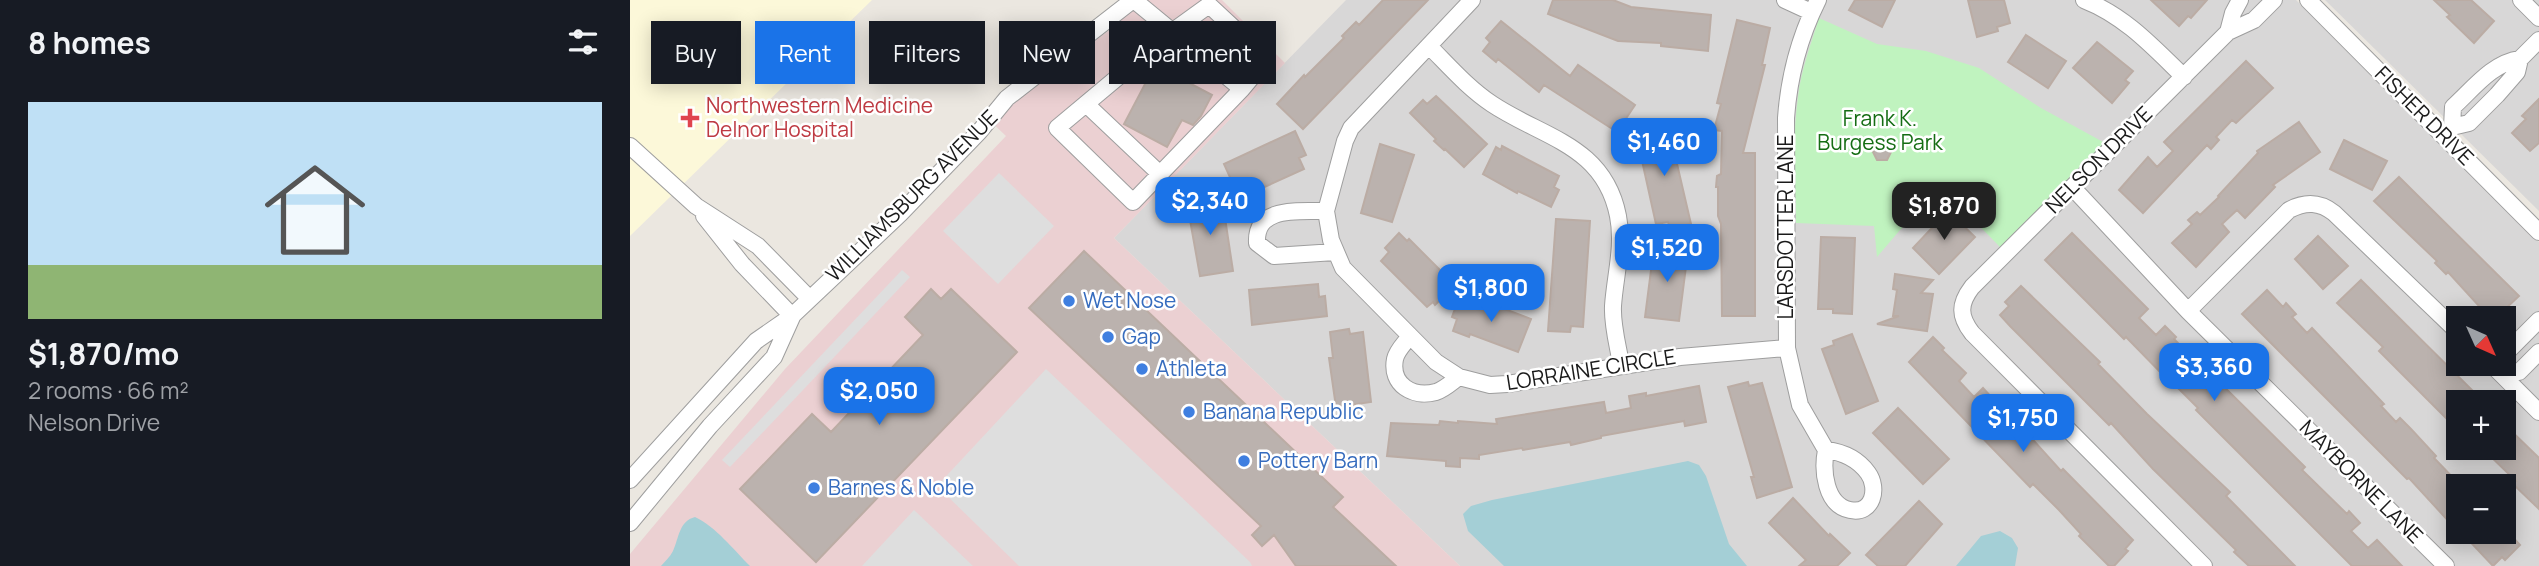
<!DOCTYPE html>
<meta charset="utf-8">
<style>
:root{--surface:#171b24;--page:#242831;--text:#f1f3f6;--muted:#9ea1a6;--line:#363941;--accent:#1a73e8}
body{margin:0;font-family:Manrope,sans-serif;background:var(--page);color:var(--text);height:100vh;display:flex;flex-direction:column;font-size:26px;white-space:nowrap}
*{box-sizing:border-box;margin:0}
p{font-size:23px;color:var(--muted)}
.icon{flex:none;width:38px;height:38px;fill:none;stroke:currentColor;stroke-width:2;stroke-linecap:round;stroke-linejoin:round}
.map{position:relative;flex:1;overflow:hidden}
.panel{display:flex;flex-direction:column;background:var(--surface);width:630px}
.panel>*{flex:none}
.top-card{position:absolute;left:21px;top:21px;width:665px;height:63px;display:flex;gap:14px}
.needle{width:46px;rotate:135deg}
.controls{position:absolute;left:1816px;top:306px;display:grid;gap:14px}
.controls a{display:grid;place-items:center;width:70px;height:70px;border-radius:0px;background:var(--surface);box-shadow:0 4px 18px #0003;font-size:35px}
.price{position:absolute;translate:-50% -60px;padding:0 16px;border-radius:14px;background:var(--accent);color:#fff;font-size:23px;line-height:46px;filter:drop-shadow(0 2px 4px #0008)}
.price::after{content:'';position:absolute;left:50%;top:42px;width:21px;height:16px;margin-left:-10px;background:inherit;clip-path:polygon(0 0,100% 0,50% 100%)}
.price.active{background:#222;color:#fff}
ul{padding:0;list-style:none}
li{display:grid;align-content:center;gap:14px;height:371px;padding:0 28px}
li+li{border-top:2px solid var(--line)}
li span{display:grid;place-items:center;height:217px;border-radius:0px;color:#555}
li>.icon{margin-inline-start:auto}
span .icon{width:126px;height:126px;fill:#fffc;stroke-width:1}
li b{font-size:30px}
h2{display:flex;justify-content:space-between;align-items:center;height:84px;padding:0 28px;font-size:30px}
.pill{padding:0 24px;border-radius:0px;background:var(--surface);box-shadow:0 4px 18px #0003;font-size:24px;line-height:63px}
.pill.active{background:var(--accent);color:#fff}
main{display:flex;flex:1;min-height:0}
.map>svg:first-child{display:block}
.residential{fill:#d8d7d7;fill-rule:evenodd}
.commercial{fill:#ebd0d2}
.education{fill:#fcf8d9}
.park{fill:#c0f3bf}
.parking{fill:#dedede}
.water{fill:#a4cfd6}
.building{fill:#bbb2ae;stroke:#bbaca4;stroke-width:2}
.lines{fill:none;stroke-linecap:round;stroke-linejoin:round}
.minor-casing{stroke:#9e9e9e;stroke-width:18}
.minor{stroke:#fff;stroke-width:16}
.health-dot{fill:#e0444e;stroke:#fff;stroke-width:2.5}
.shop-dot{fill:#3f7fe0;stroke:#fff;stroke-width:2.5}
.labels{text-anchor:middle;stroke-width:5;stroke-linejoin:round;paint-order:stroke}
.health-label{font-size:21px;fill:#be3a42;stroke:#fff;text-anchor:start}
.street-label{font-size:21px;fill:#1a1a1a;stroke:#fff}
.park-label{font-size:21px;fill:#156d14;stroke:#fff}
.shop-label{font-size:21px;fill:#366cbe;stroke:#fff;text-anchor:start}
</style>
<main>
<section class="panel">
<h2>8 homes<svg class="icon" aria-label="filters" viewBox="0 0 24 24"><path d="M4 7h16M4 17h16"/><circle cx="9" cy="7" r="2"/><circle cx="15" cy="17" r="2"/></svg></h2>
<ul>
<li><span style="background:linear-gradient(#bfe0f5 75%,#8fb573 0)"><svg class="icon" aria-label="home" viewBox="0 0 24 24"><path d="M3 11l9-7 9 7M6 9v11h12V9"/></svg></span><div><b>$1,870/mo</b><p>2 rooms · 66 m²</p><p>Nelson Drive</p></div></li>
</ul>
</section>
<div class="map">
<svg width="1909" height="566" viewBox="0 0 1909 566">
<rect width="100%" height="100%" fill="#ebe7e0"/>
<path class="residential" d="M716,0H1666L1909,242V566H830L484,238ZM1829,318H1874V364H1829ZM1829,402H1874V448H1829ZM1829,486H1874V532H1829Z
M1695,0H1909V211L1753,57Z"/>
<path class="commercial" d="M511,0H592L655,63L484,238L830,566H0V554L155,369L376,136L358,119L485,26Z"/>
<path class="education" d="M0,0H242L0,236Z"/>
<path class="park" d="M1189,18L1247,44L1296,51L1349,68L1411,108L1475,143L1370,247L1313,189L1270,230L1247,257L1244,226L1166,223C1165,181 1162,139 1168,97C1171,70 1181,44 1189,18Z"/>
<path class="parking" d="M369,173L424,226L368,284L313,231Z
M272,270L280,277L100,467L92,460Z
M416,369L620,562L622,566H389L307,486Z
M284,510L343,566H232Z"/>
<path class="water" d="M1058,461L1069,465L1076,476L1099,544L1117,566H874L838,531L833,514L841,506L862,500Z
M65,517C86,527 103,549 120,566H31C35,561 40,557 43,551C49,538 49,521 65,517Z
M1370,531L1382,538L1388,548L1385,566H1326L1351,536Z"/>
<path class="building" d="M753,0H798L673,129L647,104L674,75L675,77L714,38L712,36L726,22L729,25Z
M923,0H983L1001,7L1081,15L1078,51L1031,46V43L988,41L918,14Z
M1225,0H1265L1252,27L1219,10Z
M1338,0H1374L1380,23L1367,27L1368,31L1347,37Z
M1521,0H1577L1561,18L1558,16L1549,26Z
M1804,0H1841L1864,21L1844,43L1817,17L1820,15Z
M1107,20L1140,28L1132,65H1135L1113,153H1125V316H1092L1091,224L1088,216V187H1086L1087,176L1091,174L1092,131L1084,130L1091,104L1087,103Z
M871,21L940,76L948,65L1005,105L987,132L914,85L909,92L868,59L866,62L853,51L860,42L856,38Z
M1396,35L1436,61L1418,88L1378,62Z
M1467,42L1503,71L1495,80L1499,83L1482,103L1443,68Z
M1616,61L1643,88L1606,123L1602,120L1586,137L1589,140L1581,149L1577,145L1513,213L1489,190L1518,157L1527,167L1543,151L1534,142Z
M525,65L582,95L571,116L563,125L552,120L537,147L494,124Z
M806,96L857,144L834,167L815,149L814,150L804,141L806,139L780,113L793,100L797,104Z
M1909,99V143L1900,151L1882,133L1896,119L1892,116Z
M1669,122L1690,152L1643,185L1645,187L1615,218L1607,210L1592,224L1599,232L1566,267L1542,243L1562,224L1558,220L1567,212L1570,215L1589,197L1588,196L1628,153L1627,151Z
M1045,129L1050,150L1044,151L1061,224L1040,228L1038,222L1026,224L1007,138Z
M665,131L676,155L669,158L674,169L630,189L628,186L608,195L594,164Z
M1714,140L1757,161L1742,190L1700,169Z
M750,144L784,155L762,222L731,213Z
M1247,144H1256L1261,152L1257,160H1247L1243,152Z
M872,146L929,176L924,187L929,190L921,207L888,191L887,193L853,174L866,147L871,150Z
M1769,177L1889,296L1872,312L1870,309L1860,318L1818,272L1816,274L1805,263L1807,261L1744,201Z
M592,198L603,271L570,276L557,203Z
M1318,211L1345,237L1309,274L1283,248Z
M926,219L960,221L953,327L941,326L940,332L918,331Z
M769,233L777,241L779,239L825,285L805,305L803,302L797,307L751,261L759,252L755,248Z
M1442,233L1518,309L1509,318L1526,335L1535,326L1546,337L1544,339L1570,366L1571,364L1675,467L1672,470L1717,514L1719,511L1730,523L1721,531L1738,548L1747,540L1772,566H1722L1566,410L1568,408L1541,381L1540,382L1496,337L1494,339L1415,260Z
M1688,236L1718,266L1693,289L1665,259Z
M1191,237L1225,238L1222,314L1203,313V309H1188Z
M1024,247L1058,251L1049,321L1015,317Z
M454,251L713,497L703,507L766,566H666L644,535L632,546L622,535L631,526L399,308Z
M1265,274L1303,280L1291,293L1303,294L1297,331L1247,324L1269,316H1263L1267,290L1263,289Z
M1731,280L1854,402H1829V431L1749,351L1753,347L1707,303Z
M688,284L689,297L695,296L697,316L622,325L619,290Z
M1391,286L1470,362L1468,364L1517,414L1600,492L1596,496L1665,566H1619L1604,552L1606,550L1523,469L1481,423L1479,425L1380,326L1370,315L1379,306L1375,302Z
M301,289L311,299L321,289L387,352L186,562L110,489L182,414L201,432L293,335L275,317Z
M1637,290L1653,307L1656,303L1666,314L1662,317L1677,333L1682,328L1754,404L1751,406L1766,422L1770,418L1781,429L1806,456L1804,458L1829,484V520L1823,526L1779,478L1777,479L1612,314Z
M829,298L854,307L856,302L901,319L888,352L840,334L839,337L823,331L827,319L822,317Z
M719,329L720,334L733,332L741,402L706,407L699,358H703L700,332Z
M1222,334L1248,401L1216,414L1192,349L1204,345L1203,341Z
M1303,337L1314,348L1312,350L1336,373L1329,381L1344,397L1353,388L1363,399L1361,400L1394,432L1395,431L1431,471L1433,469L1503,540L1495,549L1498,551L1484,566H1479L1449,536L1451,534L1429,510L1403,484L1400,487L1279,362Z
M1118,382L1119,386L1132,383L1162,487L1127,498L1121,477H1124L1098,387Z
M1069,386L1076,422L1055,426L1054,421L971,436V438L941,445L940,442L893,450L892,448L849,455V459L830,458V467L816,466V461L757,456L761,423L809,425L810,421L828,423V421L867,424L866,419L974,402L976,413L1001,408L999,396L1016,393V396Z
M1268,408L1319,459L1293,484L1243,433Z
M1874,424L1909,458V509L1883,484L1886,481L1852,448H1874Z
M1163,498L1199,536L1200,534L1220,553L1207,566H1169L1176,560L1139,523Z
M1289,501L1312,524L1275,566H1248L1236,555Z
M1831,532H1878L1890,545L1875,560L1872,557L1863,566Z"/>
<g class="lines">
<g class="minor-casing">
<path id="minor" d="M504,0L612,89L503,202L427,128L543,31L579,5L637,59L612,89
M842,0L721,128L715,141L696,211L701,240L713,268L806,362L829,377L860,385L877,384L1050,357L1157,348
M1155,0L1181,12
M1188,0C1169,38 1159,76 1156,118L1157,348L1170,405L1196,450C1192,470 1195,505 1220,510C1243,515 1249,488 1238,473C1228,459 1212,452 1196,450
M1454,0C1495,16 1523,47 1554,77
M1678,0L1909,232
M1891,0L1909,18
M1598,32L1603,13L1610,0
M799,46C819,66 838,88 862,104C913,138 974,145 988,216C994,246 985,276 983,306C982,325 988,346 991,364
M1890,59L1909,40
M456,104L530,174
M1814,135L1822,127L1839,123L1867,95L1887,72L1890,59C1862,63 1843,89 1823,107L1822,127
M0,146L66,206L128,246L179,298
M1442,187L1558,311L1816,566
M696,211C670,212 625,205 627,243L644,256L705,252
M74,216L112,264L162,316
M1558,311L1659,210C1676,201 1690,202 1704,213L1829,333
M780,336C775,343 767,350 765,359C760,385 783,398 806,392C815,389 822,382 829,377
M1874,355L1909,320
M1861,364L1909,412
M1873,370V375L1889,372L1909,352
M0,480L126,341L162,316L270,214L349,132L377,98L503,0
M0,523L80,426L144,357L162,317
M1574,566L1342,333C1329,316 1329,304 1342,287L1598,32L1624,20L1644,0"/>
</g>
<use href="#minor" class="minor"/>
</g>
<path class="health-dot" d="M56.5 107.5h7v7h7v7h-7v7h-7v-7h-7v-7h7z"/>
<g class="shop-dot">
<circle cx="439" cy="301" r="7"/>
<circle cx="478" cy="337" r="7"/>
<circle cx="512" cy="369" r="7"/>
<circle cx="559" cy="412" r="7"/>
<circle cx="614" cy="461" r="7"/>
<circle cx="184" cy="488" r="7"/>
</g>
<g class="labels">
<g class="health-label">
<text x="76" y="113">Northwestern Medicine<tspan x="76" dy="24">Delnor Hospital</tspan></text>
</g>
<g class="street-label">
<text transform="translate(1794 116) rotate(45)" y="7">FISHER DRIVE</text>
<text transform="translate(1469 160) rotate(-45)" y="7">NELSON DRIVE</text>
<text transform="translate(282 196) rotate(-45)" y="7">WILLIAMSBURG AVENUE</text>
<text transform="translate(1156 227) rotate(-90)" y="7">LARSDOTTER LANE</text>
<text transform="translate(961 370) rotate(-9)" y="7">LORRAINE CIRCLE</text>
<text transform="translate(1731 482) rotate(45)" y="7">MAYBORNE LANE</text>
</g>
<g class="park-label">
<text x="1250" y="126">Frank K.<tspan x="1250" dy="24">Burgess Park</tspan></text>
</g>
<g class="shop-label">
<text x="453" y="308">Wet Nose</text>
<text x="492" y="344">Gap</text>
<text x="526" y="376">Athleta</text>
<text x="573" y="419">Banana Republic</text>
<text x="628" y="468">Pottery Barn</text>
<text x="198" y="495">Barnes &amp; Noble</text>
</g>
</g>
</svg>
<div class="controls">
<a><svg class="needle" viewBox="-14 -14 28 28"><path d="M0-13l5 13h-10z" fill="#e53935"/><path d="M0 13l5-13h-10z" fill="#9ea1a6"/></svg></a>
<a>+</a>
<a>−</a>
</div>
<b class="price" style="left:1034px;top:178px">$1,460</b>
<b class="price" style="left:580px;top:237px">$2,340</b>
<b class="price active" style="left:1314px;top:242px">$1,870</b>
<b class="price" style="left:1037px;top:284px">$1,520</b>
<b class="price" style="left:861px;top:324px">$1,800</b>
<b class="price" style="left:1584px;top:403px">$3,360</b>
<b class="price" style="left:249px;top:427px">$2,050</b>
<b class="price" style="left:1393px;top:454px">$1,750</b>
<div class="top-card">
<a class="pill">Buy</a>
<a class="pill active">Rent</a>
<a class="pill">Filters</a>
<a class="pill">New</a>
<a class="pill">Apartment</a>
</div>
</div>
</main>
